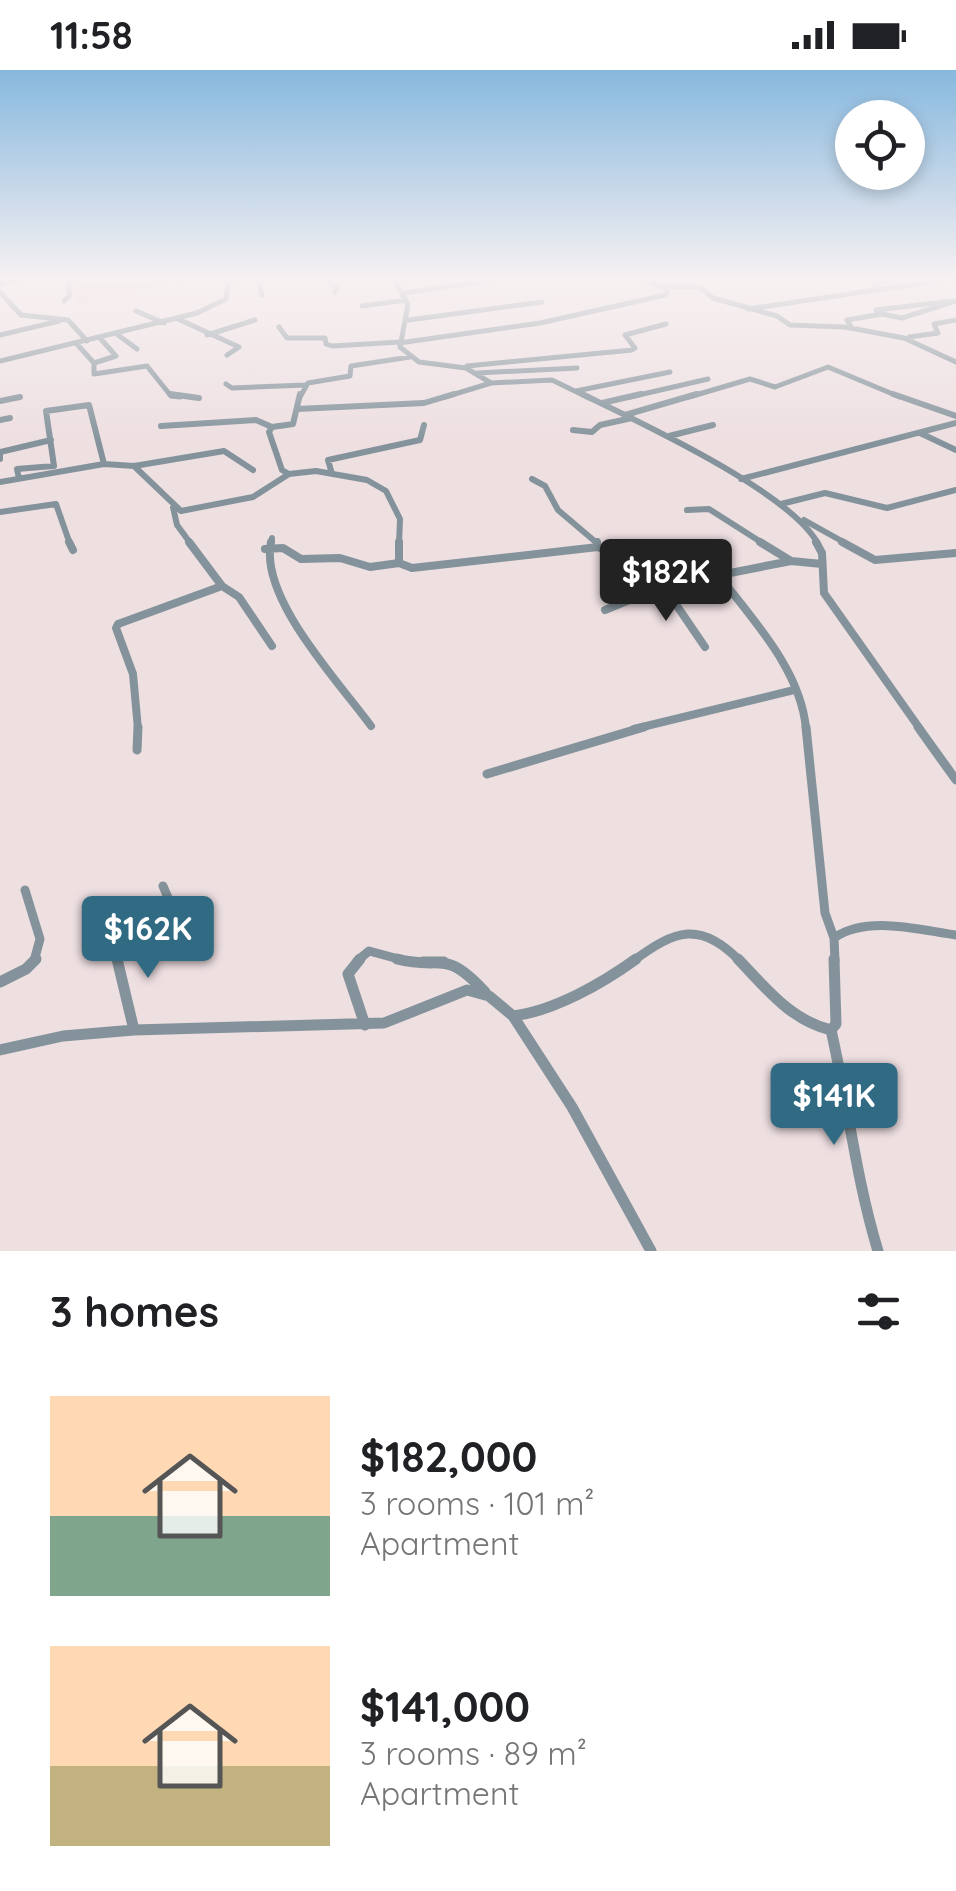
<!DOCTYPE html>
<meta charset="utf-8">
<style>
:root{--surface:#fff;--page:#f6f6f6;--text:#202124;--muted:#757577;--accent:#306b83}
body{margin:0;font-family:Quicksand,sans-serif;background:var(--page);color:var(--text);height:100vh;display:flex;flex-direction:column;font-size:38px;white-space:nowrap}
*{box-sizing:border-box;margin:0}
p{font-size:32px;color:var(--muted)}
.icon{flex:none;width:55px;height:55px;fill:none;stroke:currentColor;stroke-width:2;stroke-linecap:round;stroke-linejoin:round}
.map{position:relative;height:1181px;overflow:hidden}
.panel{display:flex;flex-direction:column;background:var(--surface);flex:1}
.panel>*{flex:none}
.controls{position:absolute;left:835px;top:30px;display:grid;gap:20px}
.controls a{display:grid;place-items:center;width:90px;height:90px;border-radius:50%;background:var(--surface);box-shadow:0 5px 15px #0003;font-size:50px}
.price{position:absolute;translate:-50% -85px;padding:0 22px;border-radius:10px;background:var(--accent);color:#fff;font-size:32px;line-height:65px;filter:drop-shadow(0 2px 5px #0008)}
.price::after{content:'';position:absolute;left:50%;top:60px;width:30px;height:22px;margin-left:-15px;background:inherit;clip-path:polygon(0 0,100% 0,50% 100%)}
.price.current{background:#222;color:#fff}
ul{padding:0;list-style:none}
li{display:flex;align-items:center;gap:30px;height:250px;padding:0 50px}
li span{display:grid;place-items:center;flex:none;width:280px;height:200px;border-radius:0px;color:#555}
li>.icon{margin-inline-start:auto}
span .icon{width:120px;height:120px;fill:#fffc;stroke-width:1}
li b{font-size:42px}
h2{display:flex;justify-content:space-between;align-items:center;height:120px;padding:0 50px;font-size:42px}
.status{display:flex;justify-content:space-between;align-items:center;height:70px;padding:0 50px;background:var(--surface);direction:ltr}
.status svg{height:28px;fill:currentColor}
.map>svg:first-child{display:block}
.built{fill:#e7d0d2}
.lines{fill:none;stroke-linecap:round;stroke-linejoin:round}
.street-far4{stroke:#84939b;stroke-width:5}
.street-far3{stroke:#84939b;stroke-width:6}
.street-far2{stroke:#84939b;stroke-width:8}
.street-far1{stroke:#84939b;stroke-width:9}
.street{stroke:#84939b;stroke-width:11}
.secondary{stroke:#566d78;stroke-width:8}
</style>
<div class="status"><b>11:58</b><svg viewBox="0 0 49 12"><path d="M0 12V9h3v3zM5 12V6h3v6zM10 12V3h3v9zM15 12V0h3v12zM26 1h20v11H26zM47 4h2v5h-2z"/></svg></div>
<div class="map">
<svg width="956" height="1181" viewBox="0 0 956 1181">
<rect width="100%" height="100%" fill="#eedfe1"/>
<path class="built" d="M70,208H173L175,214L78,236Z"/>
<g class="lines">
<path class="street-far4" d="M324,208L337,218L335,222
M393,208L408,235L400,277L419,292L466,298L491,313L552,310L587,327
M641,208L658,216L700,217L713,228L777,246L790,255L845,257L904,268L956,292
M646,209L681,208
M178,210L188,208
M229,210L258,209L262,225
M396,211L422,208
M883,219L874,214L893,208
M0,222L21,245L68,250L87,271
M404,223L508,208
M64,231L70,225L68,208
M362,236L406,230
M748,239L956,208
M876,240L952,231
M136,241L164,253
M178,249L239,277L227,285
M409,250L542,232
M279,257L287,268H325L326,274L332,276L400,272
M852,258L847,250L882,244L902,248L956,231
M0,265L59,251
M118,265L137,279
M207,265L255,250
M909,267L938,263L934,254L956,250
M76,273L94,293V304L147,296L171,326L180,327
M399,273L540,253L665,225L668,222L664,218
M0,291L197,243L226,229L229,208
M94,293L116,286L100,268
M467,296L632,280L635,278L625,265L666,254
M477,303L577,298
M226,314L232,318L306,315
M576,321L670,302
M300,327L308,313L350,306L351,296L410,287
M445,327L491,313
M630,327L708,309
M689,327L750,309L775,317L828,297L900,327"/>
<path class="street-far3" d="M170,324L199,328
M582,324C637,351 791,422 818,474
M893,324L956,346
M0,331L20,327
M602,333L641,324
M297,339L424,333L454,324
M625,345L697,324
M0,350L10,348
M161,356L256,350L272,357
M573,360L592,362L600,355L632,348
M920,363L956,380
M669,366L713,355
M0,389V382L51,370
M134,396L181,441L253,427L289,404L316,401L367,410L386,421L400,449L399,474
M289,404L282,400L269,362L272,357L293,354L300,324
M332,404L328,390L420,370L424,355
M19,409L17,399L54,396L46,341L89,335L104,394
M532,409L545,416L558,440L598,474
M741,409L956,353
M0,412L104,394L134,396L224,381L253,400
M781,434L825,423L887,438L956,420
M173,437L177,455L191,474
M687,440L709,439L764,474
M0,442L56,434L70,474
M804,450L847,474
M271,474L272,468"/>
<path class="street-far2" d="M69,472L73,480
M189,472L222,516L239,527L272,576
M271,472C259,528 339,612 371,656
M399,472V493L412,498L598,477L674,514L791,491L822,494
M597,472L598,477
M760,472L791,491
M816,472L822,483L824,523L920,659
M842,472L875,490L956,483
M265,479L283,478L301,489L340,488L370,497L399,493
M720,507C754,551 801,601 806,659
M674,514L675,533L705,577
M605,540L671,513
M138,659L133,604L116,558L118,554L222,516
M634,659L794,620"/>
<path class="street-far1" d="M806,657L825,843L834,868
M918,657L956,710
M137,680L138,657
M487,704L644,657
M25,820L40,869L34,891
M118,891L114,864L166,838L169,830L163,816
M357,891L369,881L406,891
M423,891H444
M633,891C675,860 700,850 740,891
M835,891L834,868C867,845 919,860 956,865"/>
<path class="street" d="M117,889L134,960
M360,889L348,904L365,955
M397,889C443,901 443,877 485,922
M738,889C766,918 790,950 831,960L836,954L834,889
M0,912L26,899L36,889
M513,946C554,941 603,913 636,889
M831,960C848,1034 856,1109 878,1181
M0,980L63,966L134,960L384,953L467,920L489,926L513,946L572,1037L651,1181"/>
<path class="secondary" d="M0,213L19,208"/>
</g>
<linearGradient id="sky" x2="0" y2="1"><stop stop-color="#87b8de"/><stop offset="0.56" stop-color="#f7f1f2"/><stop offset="1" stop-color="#f7f1f2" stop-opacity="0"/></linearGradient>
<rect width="956" height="373" fill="url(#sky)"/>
</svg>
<div class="controls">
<a><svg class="icon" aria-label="locate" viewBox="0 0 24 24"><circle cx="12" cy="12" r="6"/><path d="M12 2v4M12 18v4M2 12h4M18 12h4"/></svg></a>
</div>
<b class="price current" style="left:666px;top:554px">$182K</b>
<b class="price" style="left:148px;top:911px">$162K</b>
<b class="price" style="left:834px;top:1078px">$141K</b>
</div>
<section class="panel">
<h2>3 homes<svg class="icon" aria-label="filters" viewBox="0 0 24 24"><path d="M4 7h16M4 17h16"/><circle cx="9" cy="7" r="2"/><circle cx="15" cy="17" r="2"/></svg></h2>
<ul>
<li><span style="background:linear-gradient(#ffd9b3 60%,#7fa58c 0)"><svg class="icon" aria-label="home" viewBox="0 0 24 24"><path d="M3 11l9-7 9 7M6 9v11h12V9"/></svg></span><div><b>$182,000</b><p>3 rooms · 101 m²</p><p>Apartment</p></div></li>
<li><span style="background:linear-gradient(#ffd9b3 60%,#c2b280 0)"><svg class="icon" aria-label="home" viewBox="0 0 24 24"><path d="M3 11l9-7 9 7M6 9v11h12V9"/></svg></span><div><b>$141,000</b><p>3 rooms · 89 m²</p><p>Apartment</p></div></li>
</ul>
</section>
